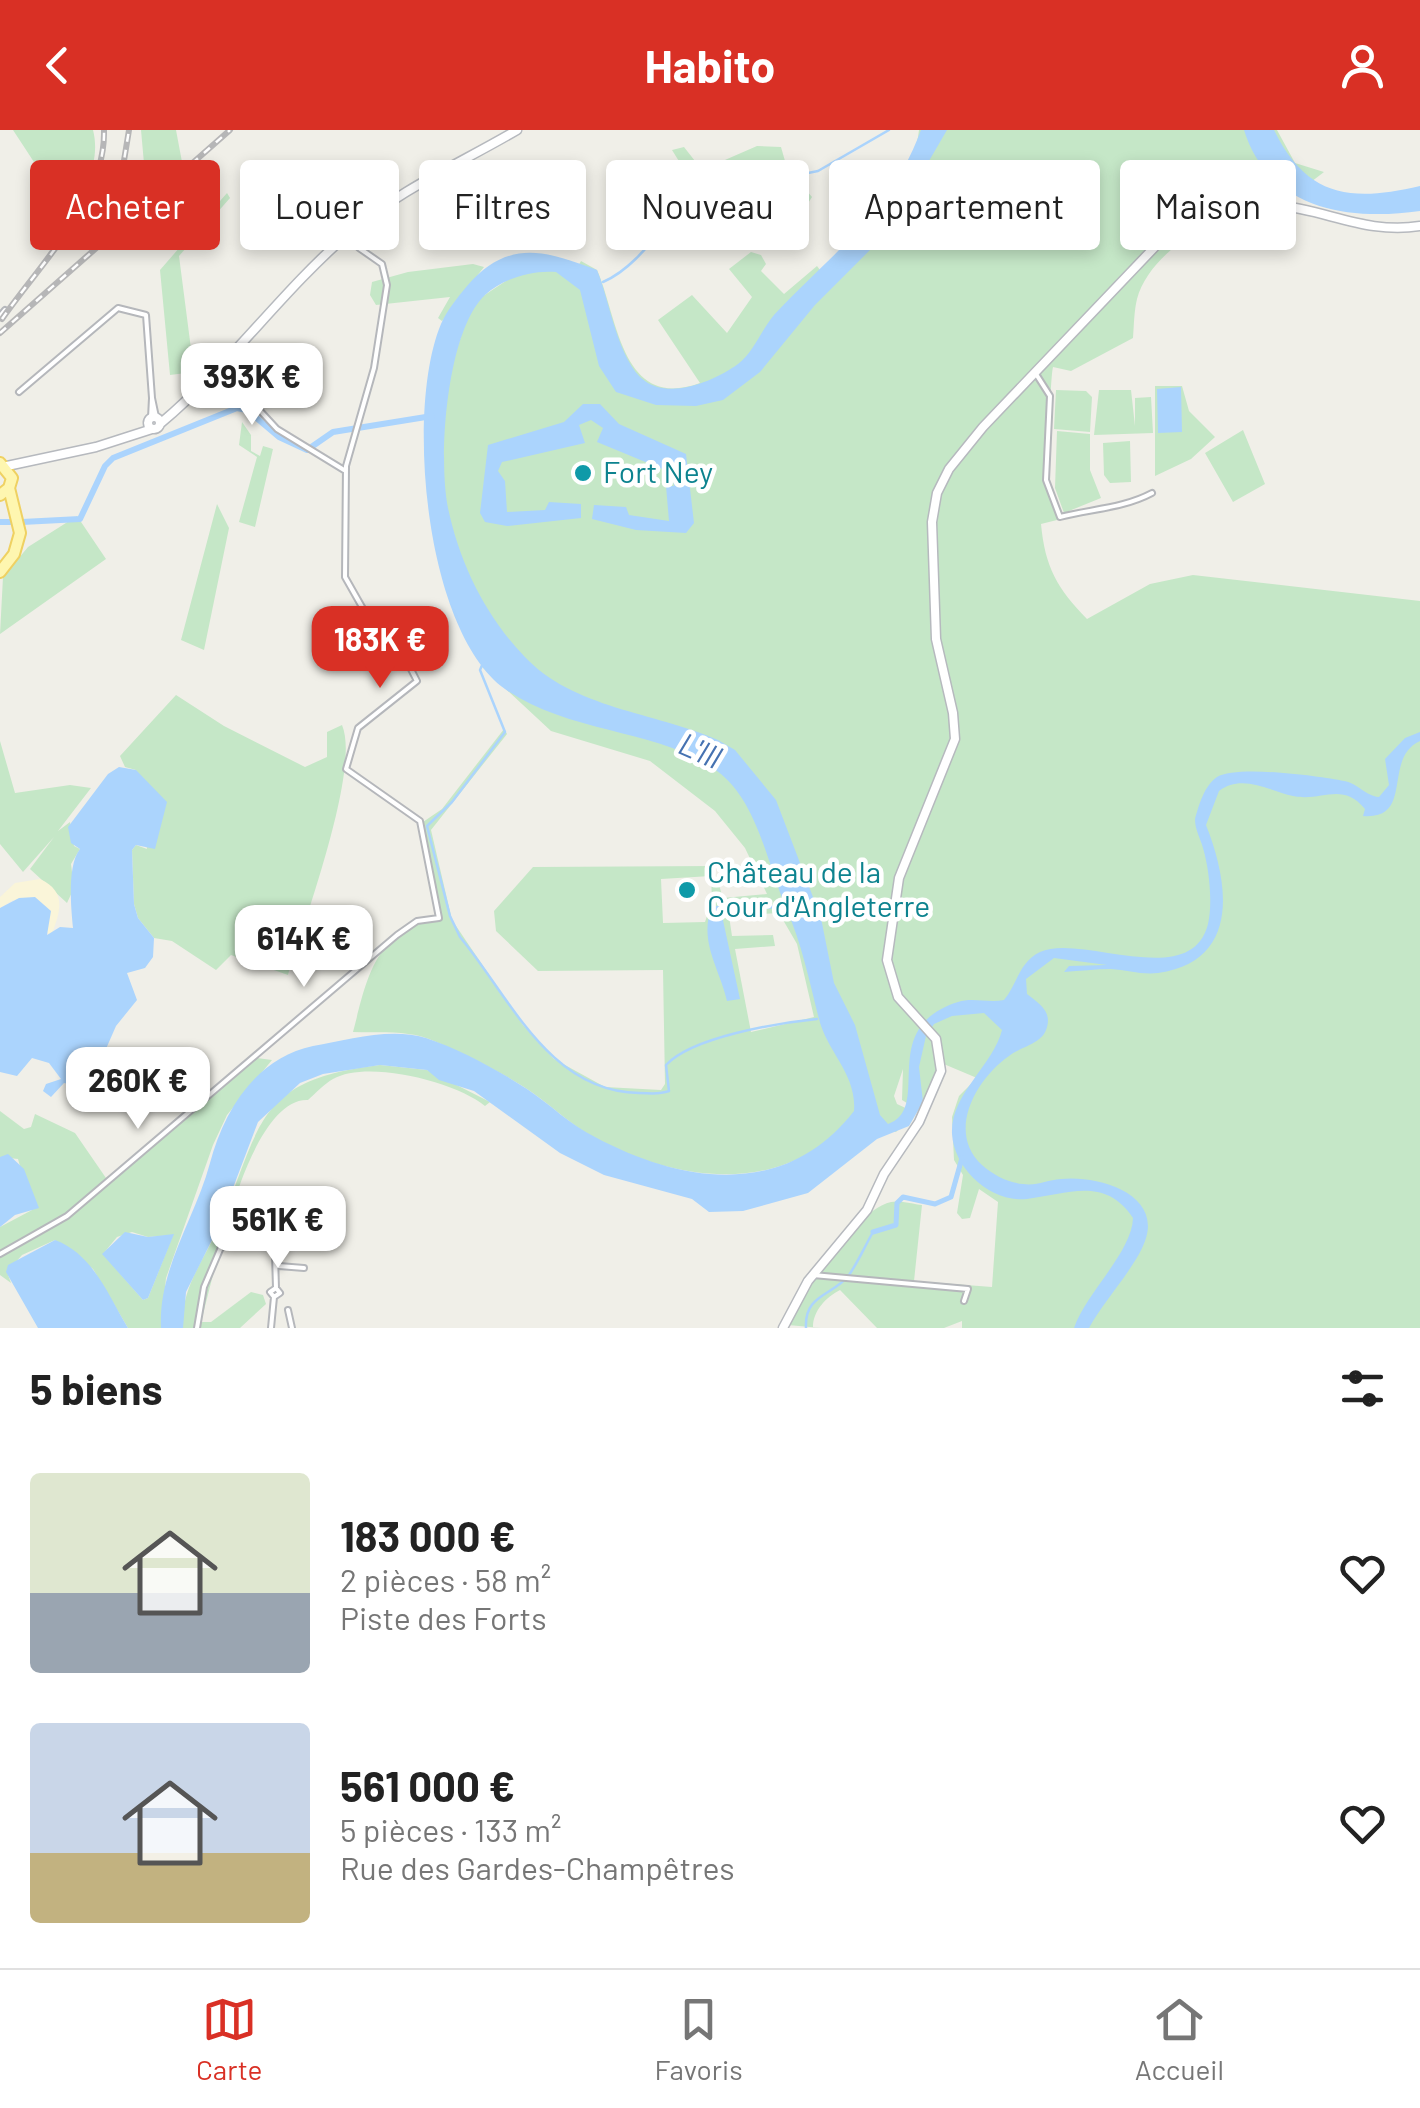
<!DOCTYPE html>
<html lang="fr">
<meta charset="utf-8">
<style>
:root{--surface:#fff;--page:#f2f2f2;--text:#222;--muted:#767676;--line:#e0e0e0;--accent:#d93025}
body{margin:0;font-family:Barlow,sans-serif;background:var(--page);color:var(--text);height:100vh;display:flex;flex-direction:column;font-size:38px;white-space:nowrap}
*{box-sizing:border-box;margin:0}
p{font-size:32px;color:var(--muted)}
.icon{flex:none;width:55px;height:55px;fill:none;stroke:currentColor;stroke-width:2;stroke-linecap:round;stroke-linejoin:round}
.map{position:relative;height:1198px;overflow:hidden}
.drawer{display:flex;flex-direction:column;background:var(--surface);flex:1}
.drawer>*{flex:none}
.banner{position:absolute;left:30px;top:30px;width:1360px;height:90px;display:flex;gap:20px}
.price{position:absolute;translate:-50% -85px;padding:0 22px;border-radius:20px;background:#fff;color:#222;font-size:32px;line-height:65px;filter:drop-shadow(0 2px 5px #0008)}
.price::after{content:'';position:absolute;left:50%;top:60px;width:30px;height:22px;margin-left:-15px;background:inherit;clip-path:polygon(0 0,100% 0,50% 100%)}
.price.on{background:var(--accent);color:#fff}
ul{padding:0;list-style:none}
li{display:flex;align-items:center;gap:30px;height:250px;padding:0 30px}
li span{display:grid;place-items:center;flex:none;width:280px;height:200px;border-radius:10px;color:#555}
li>.icon{margin-inline-start:auto}
span .icon{width:120px;height:120px;fill:#fffc;stroke-width:1}
li b{font-size:42px}
h2{display:flex;justify-content:space-between;align-items:center;height:120px;padding:0 30px;font-size:42px}
.tag{padding:0 35px;border-radius:10px;background:var(--surface);box-shadow:0 5px 15px #0003;font-size:35px;line-height:90px}
.tag.on{background:var(--accent);color:#fff}
header{display:flex;justify-content:space-between;align-items:center;height:130px;padding:0 30px;background:var(--accent);color:#fff;font-size:45px;font-weight:700}
.tab-bar{display:flex;justify-content:space-around;align-items:center;height:140px;border-top:2px solid var(--line);background:var(--surface);font-size:28px;color:var(--muted)}
.tab-bar a{display:grid;justify-items:center;gap:5px}
.tab-bar .on{color:var(--accent)}
.map>svg:first-child{display:block}
.green{fill:#c5e7c7;fill-rule:evenodd}
.sand{fill:#faf5d9}
.water{fill:#abd4fd}
.lines{fill:none;stroke-linecap:round;stroke-linejoin:round}
.stream{stroke:#abd4fd;stroke-width:2.5}
.canal{stroke:#abd4fd;stroke-width:5}
.river{stroke:#abd4fd;stroke-width:6}
.minor-casing{stroke:#b5b7bb;stroke-width:8}
.secondary-casing{stroke:#b6b9be;stroke-width:11}
.primary-casing{stroke:#efd162;stroke-width:14}
.minor{stroke:#fff;stroke-width:4}
.secondary{stroke:#fff;stroke-width:8}
.primary{stroke:#fef6b0;stroke-width:10}
.rail-casing{stroke:#b6b6b7;stroke-width:6}
.rail{stroke:#fff;stroke-width:2.5;stroke-dasharray:8;stroke-linecap:butt}
.culture-dot{fill:#0f9aa8;stroke:#fff;stroke-width:4}
.labels{text-anchor:middle;stroke-width:9;stroke-linejoin:round;paint-order:stroke}
.culture-label{font-size:30px;fill:#0d838f;stroke:#fff;text-anchor:start}
.water-label{font-size:32px;font-style:italic;fill:#4672b1;stroke:#fff}
</style>
<header><svg class="icon" aria-label="back" viewBox="0 0 24 24"><path d="M15 5l-7 7 7 7"/></svg>Habito<svg class="icon" aria-label="person" viewBox="0 0 24 24"><circle cx="12" cy="8" r="4"/><path d="M4 21q1-7 8-7t8 7"/></svg></header>
<div class="map">
<svg width="1420" height="1198" viewBox="0 0 1420 1198">
<rect width="100%" height="100%" fill="#f0efe8"/>
<path class="green" d="M13,0H93C101,32 85,58 68,84Z
M141,0H176L182,32L147,67Z
M919,0H1277L1295,33L1324,42L1294,65L1243,77L1249,78C1208,90 1149,124 1137,169C1134,181 1134,196 1133,208L1071,241L1053,237C1050,249 1047,347 1050,359C1053,369 1058,379 1061,389L1041,394C1045,437 1057,458 1087,489L1150,454L1193,445L1420,471V1198H962V1191L944,1198H877L840,1160C826,1167 813,1181 813,1197L821,1198L788,1195C805,1163 853,1081 891,1072C900,1070 913,1074 922,1075L914,1151L992,1157L998,1072L979,1059L970,1088L962,1089L957,1083L963,1045L954,1030L952,987L959,966L977,948L939,932L924,972L915,978L902,970L903,939L894,966L897,974L914,982L896,1002L850,987C786,1068 674,1052 593,1007C568,993 548,972 524,957C495,939 461,922 429,909C406,900 376,903 353,902C367,849 374,800 439,789L428,751L423,692L442,679L504,599L507,604L431,700L452,790L523,895L554,929L605,957L661,960L665,954L663,840L538,841L496,801L494,781L533,737L713,736L723,768L767,764L745,718L715,681L650,631L551,601L481,536L496,519L441,382L442,267L471,174L527,137L574,144L581,131L597,140C618,187 621,282 700,253L658,190L692,165L727,203L752,167L729,139L751,122L761,125L766,134L761,141L784,164L817,136L820,140C855,106 915,49 919,0ZM711,746L712,771L705,792L663,793L661,749ZM779,783L797,814L814,887L751,902L735,819L775,816L773,805L732,806L729,786Z
M757,16L781,17L787,38L812,67L805,78L790,58L774,62C739,42 733,40 700,65L672,20L684,17L702,40Z
M227,63L230,68L179,126L194,242L170,245L160,140Z
M473,134L484,137L442,191L438,188L450,167L376,175L370,165L372,152L408,142Z
M1155,256H1182L1189,281L1215,307L1191,329L1155,346Z
M1056,260L1086,261L1092,267L1090,302L1054,299Z
M1099,260H1131L1135,296V268L1151,267L1153,303L1094,305Z
M242,292L251,305V321L260,326L263,316L273,319L255,397L239,392L257,327L239,315Z
M1243,300L1265,354L1233,372L1205,323Z
M1057,301L1090,304V340L1101,368L1064,383L1055,358Z
M1130,311L1131,352L1110,353L1104,345L1103,313Z
M217,374L229,398L204,520L181,510Z
M77,386L106,429L0,504L3,447L28,417Z
M176,565L224,596L305,637L327,627V602L342,595C361,639 303,794 288,845L231,825L216,840L172,811L154,808L138,788L134,774L132,720L136,715L147,719L136,640L125,637L120,626Z
M0,611L15,663L70,655L91,658L58,701L70,692L74,716L80,719L71,734L74,758L67,773L30,739L54,707L23,742L0,714Z
M257,928L272,930L227,985L213,1015L166,1148L161,1198H128L93,1139L55,1110L22,1125L7,1142L11,1153L0,1145V1097L32,1080L18,1029L0,1027V981L24,999L31,997L35,984L75,1003L106,1048ZM132,1102L148,1107L173,1105L148,1168L143,1170L103,1124L117,1107Z
M380,935L427,940L490,972L485,976C457,952 367,929 333,949C324,954 316,963 308,970C269,968 241,1048 232,1079L252,1086L251,1091L237,1090L216,1133L201,1192H211L251,1162L263,1165L266,1174L240,1198H183C180,1159 203,1132 218,1098C263,996 252,950 380,935Z"/>
<path class="sand" d="M40,749C68,762 60,783 51,806L13,770L0,778V767L15,753Z"/>
<path class="water" d="M921,0H947L887,103L815,175L760,242L723,270L696,276L656,275L616,262L599,236L580,160L556,142C532,140 504,148 485,165C446,202 438,329 448,378C460,434 485,485 524,526C573,579 655,582 718,610L735,620L776,670L821,788L834,853L855,895L880,985L888,994C934,978 875,898 958,872C972,867 988,873 1004,870C1018,853 1019,832 1040,822C1081,803 1191,862 1208,794C1213,773 1209,738 1203,718C1200,707 1195,700 1195,689C1199,675 1204,656 1217,647C1237,635 1319,646 1344,651C1358,653 1365,666 1379,667L1389,655L1385,629L1405,608L1420,602V611C1382,628 1415,690 1363,686L1365,679C1342,651 1322,672 1293,666C1270,661 1242,643 1219,661L1206,695C1229,753 1241,831 1158,843C1142,845 1127,840 1111,839C1095,839 1080,841 1064,842L1069,836L1107,835L1054,828L1026,849L1027,864C1040,874 1053,882 1046,900C1041,914 1020,917 1009,926C976,949 946,1002 982,1035C993,1045 1009,1053 1023,1054C1037,1056 1047,1050 1061,1049C1095,1045 1160,1062 1146,1108C1138,1135 1104,1170 1089,1198H1074C1086,1163 1132,1122 1133,1088C1105,1046 1068,1064 1027,1069C991,1073 954,1039 952,1004C950,964 993,936 1002,900L984,883L952,886L934,894L926,906L919,937L923,972L909,996L877,1009L808,1063L743,1081L709,1082L692,1069L604,1045L560,1023L474,961L439,950L427,940L380,935L323,944L300,953L258,992L217,1100L186,1162L183,1198H161C158,1139 195,1089 210,1033C224,980 256,928 313,916C348,910 390,897 426,908C459,919 498,940 527,959C550,974 570,995 595,1007C683,1054 786,1069 854,981C857,944 827,922 819,889C809,850 802,814 786,778L721,781L740,869L727,871C720,839 698,811 712,776L785,775C767,733 757,670 717,641C660,599 569,604 505,559C425,502 405,280 441,194C447,180 458,167 467,156C508,108 546,121 597,140C609,168 618,232 645,251C671,270 716,250 738,234C753,223 762,199 774,185C832,123 890,84 921,0Z
M1244,0H1274C1307,68 1352,72 1420,56V81C1349,91 1269,80 1244,0Z
M1181,257L1182,302L1158,303L1157,259Z
M583,274H600L619,294L686,324L694,393L686,403L636,400L592,389L594,375L626,377L629,385L669,391L666,356H674L672,343L597,312L603,298L591,290L579,295L585,313L502,332L498,341L505,351L507,382L545,380L549,372L581,374V388L507,396L485,392L480,383L488,315L564,292Z
M119,637L136,640L167,672L155,719L136,715L132,720L134,774L138,788L154,808L153,827L145,838L127,843L137,870L116,896L95,944L79,956L64,953L51,967L43,961L46,954L61,949L49,933L32,928L17,946L0,942V778L19,768L35,767L51,781L47,805L60,797L73,798C71,778 67,735 80,719L71,713L68,697L108,644Z
M8,1024L24,1039L39,1078L15,1085L0,1097V1027Z
M125,1102L148,1107L174,1104L148,1168L143,1170L102,1124Z
M55,1110C93,1124 108,1165 128,1198H38L6,1142L8,1135Z"/>
<g class="lines">
<path class="stream" d="M603,152C649,132 673,71 718,43L793,46L818,41L889,0
M483,533L480,540L505,602L452,672L427,696L450,786L460,807C510,867 549,962 639,963C650,963 658,965 669,961L666,935C692,907 777,893 817,889
M806,1198C804,1164 833,1166 849,1145C858,1132 865,1116 873,1102"/>
<path class="canal" d="M873,1102L896,1095L897,1073L903,1067L935,1074L951,1067L962,1028"/>
<path class="river" d="M0,392H16
M22,392L80,389L105,336L113,328L237,278L247,280L279,307L307,320L333,302L432,286"/>
<g class="minor-casing">
<path id="minor" d="M0,186L5,180
M1036,244L1050,266L1046,350L1060,387C1091,379 1124,378 1152,363
M209,253L241,260L277,299L344,340
M19,262L118,178L146,185L152,268
M151,288L152,268L156,287
M0,1124L67,1086L397,805L417,791L439,788L420,691L346,639L358,598L417,551L396,510L366,484L345,447L346,336L374,238L387,155L382,134L359,118L349,103
M279,1136L304,1138
M813,1145L968,1159L964,1171
M288,1180L292,1198
M197,1198L204,1157L234,1087L243,1085L262,1093L275,1125L276,1158
M271,1198L274,1167L270,1162L276,1158L280,1163L274,1167"/>
</g>
<g class="secondary-casing">
<path id="secondary" d="M148 293a6 6 0 1 1 12 0a6 6 0 1 1-12 0Z
M161,293C230,235 281,162 348,104C400,59 459,34 517,0
M7,336L96,317L152,299
M783,1198L808,1151L867,1080L884,1044L919,992L941,941L936,909L898,867L887,830L899,748L955,609L953,583L936,509L932,392L937,363L949,339L983,297L1170,101C1185,89 1202,85 1220,80C1298,58 1350,108 1420,96"/>
</g>
<g class="primary-casing">
<path id="primary" d="M0,333L12,348L9,358L0,365
M0,442L14,424L20,403L9,358"/>
</g>
<use href="#minor" class="minor"/>
<use href="#secondary" class="secondary"/>
<use href="#primary" class="primary"/>
<g class="rail-casing">
<path id="rail" d="M85,113L119,61L129,0
M2,189C40,134 106,70 104,0
M0,203L230,0"/>
</g>
<use href="#rail" class="rail"/>
</g>
<g class="culture-dot">
<circle cx="583" cy="343" r="10"/>
<circle cx="687" cy="760" r="10"/>
</g>
<g class="labels">
<g class="culture-label">
<text x="603" y="353">Fort Ney</text>
<text x="707" y="753">Château de la<tspan x="707" dy="34">Cour d'Angleterre</tspan></text>
</g>
<g class="water-label">
<text transform="translate(700 621) rotate(24)" y="11">L'Ill</text>
</g>
</g>
</svg>
<b class="price" style="left:252px;top:298px">393K €</b>
<b class="price on" style="left:380px;top:561px">183K €</b>
<b class="price" style="left:304px;top:860px">614K €</b>
<b class="price" style="left:138px;top:1002px">260K €</b>
<b class="price" style="left:278px;top:1141px">561K €</b>
<div class="banner">
<a class="tag on">Acheter</a>
<a class="tag">Louer</a>
<a class="tag">Filtres</a>
<a class="tag">Nouveau</a>
<a class="tag">Appartement</a>
<a class="tag">Maison</a>
</div>
</div>
<section class="drawer">
<h2>5 biens<svg class="icon" aria-label="filters" viewBox="0 0 24 24"><path d="M4 7h16M4 17h16"/><circle cx="9" cy="7" r="2"/><circle cx="15" cy="17" r="2"/></svg></h2>
<ul>
<li><span style="background:linear-gradient(#dfe7d0 60%,#9aa5b1 0)"><svg class="icon" aria-label="home" viewBox="0 0 24 24"><path d="M3 11l9-7 9 7M6 9v11h12V9"/></svg></span><div><b>183 000 €</b><p>2 pièces · 58 m²</p><p>Piste des Forts</p></div><svg class="icon" aria-label="heart" viewBox="0 0 24 24"><path d="M12 20l-8-8c-3-5 5-10 8-4 3-6 11-1 8 4z"/></svg></li>
<li><span style="background:linear-gradient(#c9d6e8 65%,#c2b280 0)"><svg class="icon" aria-label="home" viewBox="0 0 24 24"><path d="M3 11l9-7 9 7M6 9v11h12V9"/></svg></span><div><b>561 000 €</b><p>5 pièces · 133 m²</p><p>Rue des Gardes-Champêtres</p></div><svg class="icon" aria-label="heart" viewBox="0 0 24 24"><path d="M12 20l-8-8c-3-5 5-10 8-4 3-6 11-1 8 4z"/></svg></li>
</ul>
</section>
<nav class="tab-bar">
<a class="on"><svg class="icon" aria-label="map" viewBox="0 0 24 24"><path d="M3 6l6-2 6 2 6-2v14l-6 2-6-2-6 2zM9 4v14M15 6v14"/></svg>Carte</a>
<a><svg class="icon" aria-label="saved" viewBox="0 0 24 24"><path d="M7 4h10v16l-5-4-5 4z"/></svg>Favoris</a>
<a><svg class="icon" aria-label="home" viewBox="0 0 24 24"><path d="M3 11l9-7 9 7M6 9v11h12V9"/></svg>Accueil</a>
</nav>
